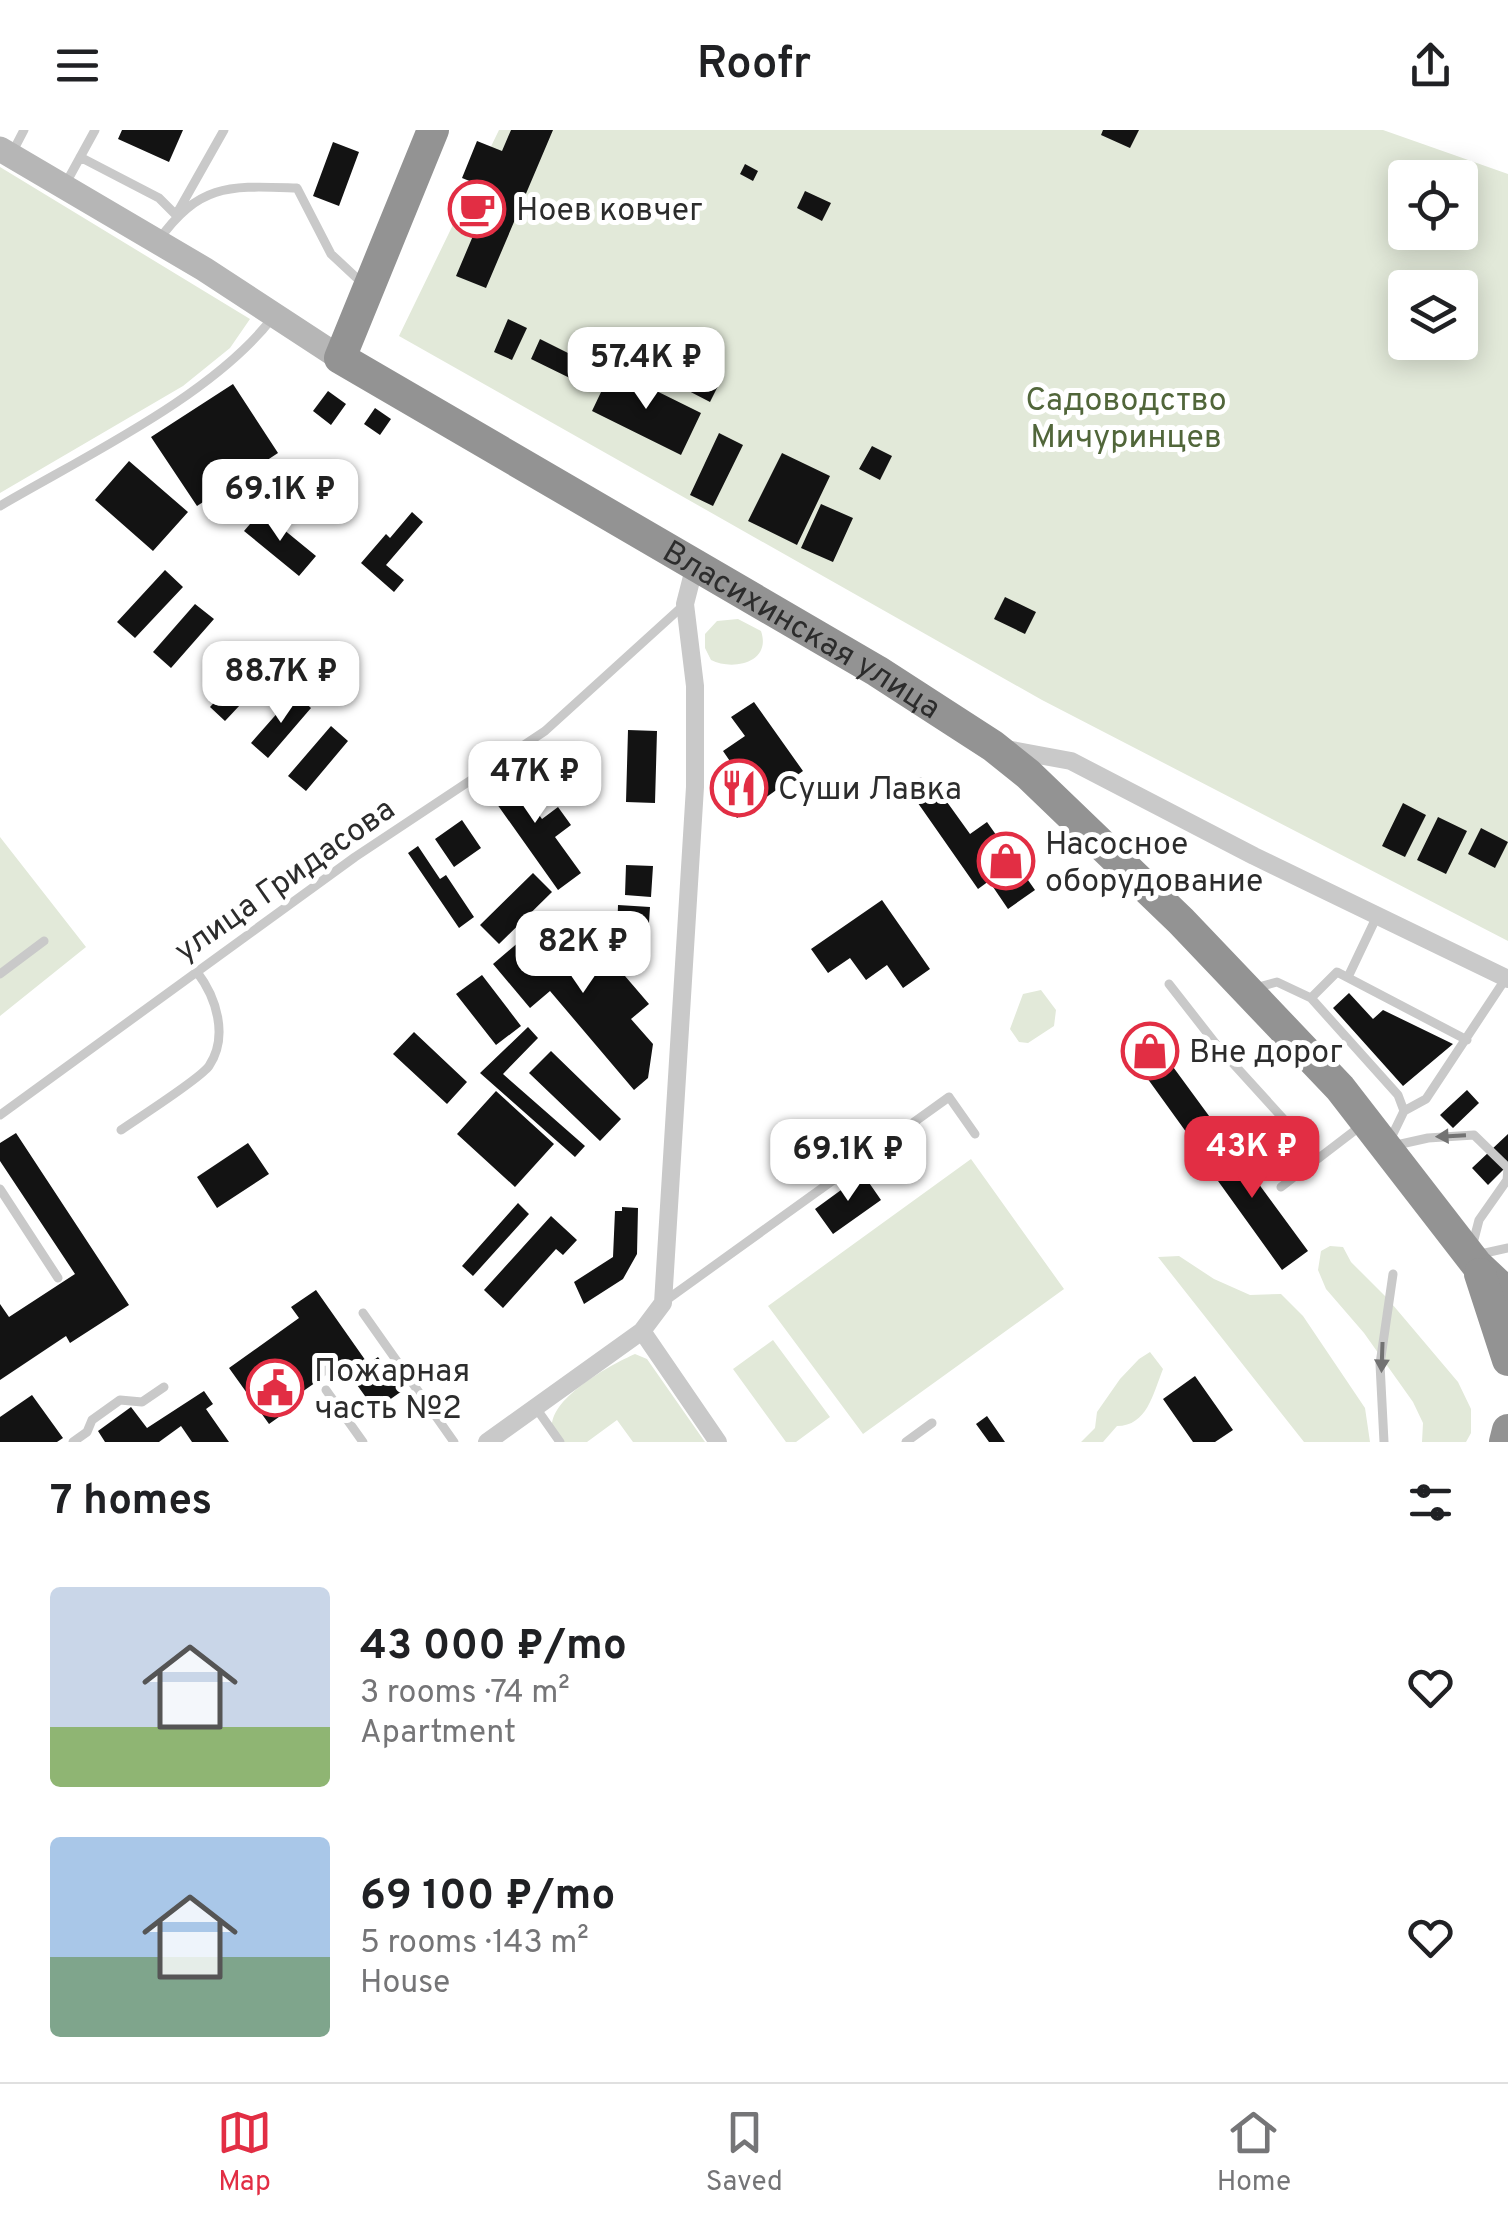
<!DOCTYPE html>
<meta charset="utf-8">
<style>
:root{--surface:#fff;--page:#f2f2f2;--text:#202124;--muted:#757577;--line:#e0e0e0;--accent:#e22e44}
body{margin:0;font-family:Overpass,sans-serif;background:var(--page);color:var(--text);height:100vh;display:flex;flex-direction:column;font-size:38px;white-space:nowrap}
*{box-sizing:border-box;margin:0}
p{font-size:32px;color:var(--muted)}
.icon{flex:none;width:55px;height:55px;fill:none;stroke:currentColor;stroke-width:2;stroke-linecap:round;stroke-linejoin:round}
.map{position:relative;height:1312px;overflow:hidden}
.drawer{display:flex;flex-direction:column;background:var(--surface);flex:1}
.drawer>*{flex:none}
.controls{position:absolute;left:1388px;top:30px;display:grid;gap:20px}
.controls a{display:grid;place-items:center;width:90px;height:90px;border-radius:10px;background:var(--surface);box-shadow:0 5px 25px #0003;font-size:50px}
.price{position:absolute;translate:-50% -85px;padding:0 22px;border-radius:20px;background:#fff;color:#222;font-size:32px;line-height:65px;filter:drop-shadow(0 2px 5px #0008)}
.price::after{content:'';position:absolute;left:50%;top:60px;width:30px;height:22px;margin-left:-15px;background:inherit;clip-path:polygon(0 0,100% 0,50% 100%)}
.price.active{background:var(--accent);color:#fff}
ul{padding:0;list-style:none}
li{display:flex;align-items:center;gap:30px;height:250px;padding:0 50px}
li span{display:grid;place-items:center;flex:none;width:280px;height:200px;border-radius:10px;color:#555}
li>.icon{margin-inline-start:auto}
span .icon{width:120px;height:120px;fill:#fffc;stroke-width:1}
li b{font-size:42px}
h2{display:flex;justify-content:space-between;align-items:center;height:120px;padding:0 50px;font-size:42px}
header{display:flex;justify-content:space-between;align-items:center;height:130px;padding:0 50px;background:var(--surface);font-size:45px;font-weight:600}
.tabs{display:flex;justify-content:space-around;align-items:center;height:140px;border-top:2px solid var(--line);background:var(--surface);font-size:28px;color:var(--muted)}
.tabs a{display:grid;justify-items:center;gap:5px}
.tabs .active{color:var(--accent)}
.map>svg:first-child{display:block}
.green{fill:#e2e9d9;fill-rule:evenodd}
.building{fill:#131313}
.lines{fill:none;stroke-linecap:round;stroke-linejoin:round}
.lane{stroke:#c9c9c9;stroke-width:9}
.street{stroke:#c9c9c9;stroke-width:18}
.secondary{stroke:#b6b6b6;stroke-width:25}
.highway{stroke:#939393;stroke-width:32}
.oneway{fill:#737373}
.labels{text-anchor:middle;stroke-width:10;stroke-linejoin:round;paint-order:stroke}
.poi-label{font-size:32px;fill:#2c2c2c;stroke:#fff;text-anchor:start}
.park-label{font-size:32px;fill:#51663a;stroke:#fff}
.street-label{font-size:32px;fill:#2c2c2c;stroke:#fff}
</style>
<header><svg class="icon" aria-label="menu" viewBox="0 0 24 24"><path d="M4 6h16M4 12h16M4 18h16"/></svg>Roofr<svg class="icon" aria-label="share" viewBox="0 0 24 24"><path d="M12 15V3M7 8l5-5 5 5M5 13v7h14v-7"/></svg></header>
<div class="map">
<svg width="1508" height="1312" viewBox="0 0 1508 1312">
<rect width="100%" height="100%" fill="#fff"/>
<path class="green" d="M499,0H1383L1508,44V811L1042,570L399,206ZM1405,48H1460V102H1405ZM1405,158H1460V212H1405Z
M0,37L250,189L230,218L183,256L0,363Z
M738,489L761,501C772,533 732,541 711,530L705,518V504L717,491Z
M0,707L86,817L0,886Z
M1041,860L1056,880L1054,896L1028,913L1019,912L1010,899L1023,864Z
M971,1029L1064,1159L863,1304L768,1176Z
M1330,1116L1343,1117L1351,1132L1387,1168L1458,1252L1471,1279V1303L1466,1312H1422L1423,1293L1413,1272L1364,1203L1326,1159L1318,1140L1321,1121Z
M1179,1126L1214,1149L1250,1165L1281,1164L1303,1186L1365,1278L1370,1312H1304L1158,1127Z
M773,1210L830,1287L796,1312H786L733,1239Z
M1150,1222L1163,1239C1153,1264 1147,1296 1117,1296L1103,1312H1081L1095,1298L1097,1282L1120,1249L1139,1229Z
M635,1224L647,1229L705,1312H633L617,1290L587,1312H564L552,1296C552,1267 610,1235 635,1224Z"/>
<path class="building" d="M122,0H183L169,32L118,9Z
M511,0H553L486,158L456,146L478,94L463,87L477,54L462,48L477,11L502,21Z
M1103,0H1139L1130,18L1101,5Z
M333,12L359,22L339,76L313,66Z
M745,34L758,41L753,51L740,44Z
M805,61L831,73L822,91L797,78Z
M508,189L527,198L512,230L494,222Z
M540,209L590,234L580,253L531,229Z
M612,239L701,283L681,325L592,281Z
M692,241L719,254L710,272L683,258Z
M233,254L278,323L197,376L151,307Z
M328,261L346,274L331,295L313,281Z
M375,278L391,289L380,305L364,294Z
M719,303L743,315L713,376L690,365Z
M872,316L892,326L880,350L859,339Z
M782,323L830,346L797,415L748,391Z
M129,331L188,382L153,421L95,370Z
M821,374L853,388L833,432L801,418Z
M261,381L316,426L299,446L244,401Z
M412,382L423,392L386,435L404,450L394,462L361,433L386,404L390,408Z
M165,440L183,457L135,508L117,492Z
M1005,467L1036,482L1025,504L994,489Z
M195,474L214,489L171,538L153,522Z
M256,527L271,542L225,591L210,577Z
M295,563L311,578L268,628L251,613Z
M754,572L803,641L737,688L716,659L738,643L723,621L745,606L731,587Z
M331,596L348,611L306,661L288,646Z
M628,600L657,601L655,673L626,672Z
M524,633L535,648L520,658L542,689L558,677L571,695L555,707L581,743L558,760L487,660Z
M916,647H921L937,668L942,665L970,704L987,692L1035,760L1008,779L989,751L978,759L906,656Z
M1403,673L1426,685L1405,727L1382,716Z
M1438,687L1467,701L1446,744L1417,730Z
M462,690L481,718L454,737L435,709Z
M1481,698L1508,712L1495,738L1468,724Z
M418,716L440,749L446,745L474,787L459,798L408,723Z
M626,735L653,736L651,767L625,765Z
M533,743L552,762L499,814L480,795Z
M882,770L930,839L903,858L887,835L866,850L850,828L828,843L811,819Z
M618,775L650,777L648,808L617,806Z
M546,789L583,833L601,818L649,874L631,889L653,914L648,948L634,960L550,861L530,878L493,834Z
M482,845L521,896L496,915L456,864Z
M1349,863L1373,889L1383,880L1453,914L1403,956L1333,878Z
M528,897L538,908L503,944L585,1016L575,1027L480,943Z
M1146,900L1212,990L1189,1006L1124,916Z
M414,902L467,952L447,974L393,924Z
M551,921L621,989L600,1011L529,943Z
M1467,960L1479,973L1453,998L1440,985Z
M496,961L554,1014L515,1057L457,1004Z
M1220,1001L1308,1121L1282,1140L1195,1019Z
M16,1003L129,1175L70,1213L66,1206L0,1250V1174L9,1187L75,1144L0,1031V1013Z
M1508,1004V1035L1488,1055L1472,1038Z
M248,1013L269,1044L217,1078L197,1047Z
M863,1044L881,1070L833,1104L815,1079Z
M518,1073L529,1084L473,1146L462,1136Z
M622,1077L638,1078L637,1124L623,1149L584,1174L574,1152L613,1127L615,1081H622Z
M551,1086L577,1110L563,1125L556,1119L503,1178L484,1160Z
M316,1160L368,1234L378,1227L402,1261L375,1280L342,1234L289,1271L293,1277L269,1294L229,1238L299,1188L291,1177Z
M1195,1246L1233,1300L1215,1312H1193L1163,1269Z
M204,1261L213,1274L206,1279L229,1312H192L181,1296L159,1312H105L98,1301L131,1277L147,1298Z
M32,1265L63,1308L57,1312H0V1287Z
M987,1286L1005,1312H989L976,1294Z"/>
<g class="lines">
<path class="lane" d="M12,23L24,0
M80,27L159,68L176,85L224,0
M66,53L95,0
M158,111C200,52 231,56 297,58L331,124L361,152
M0,376C85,326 214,265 273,187
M0,844L44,811
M1348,847L1377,786
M1169,854L1219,918L1319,1028
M1255,858L1277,852L1311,868L1398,965L1404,981
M1311,868L1337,842L1467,910
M0,985L355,727L545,601L685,474
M121,1000C138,988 200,949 209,936C229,906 216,867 197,842
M1390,1010L1404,981L1426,969L1506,848
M1392,1016L1428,1008L1474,1005L1508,1038L1507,1050L1479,1090L1472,1117
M1281,1057L1362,995
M0,1059L58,1148
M1476,1125L1508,1118
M665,1171L949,967L975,1004
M363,1183L454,1312
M326,1260L363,1312
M536,1278L560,1312
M73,1312L87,1302L92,1290L120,1270L142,1272L164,1257
M906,1312L932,1293
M1384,1312L1380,1234L1393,1144"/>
<path class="street" d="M1006,619L1071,631L1254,726L1508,849
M642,1201L718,1312
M487,1312L642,1201L663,1173L695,657V556L685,474L695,435"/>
<path class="secondary" d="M0,19L204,139L340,228"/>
<g class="highway">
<path id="s1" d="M433,0L340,228L877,541L993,616L1028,644L1181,791L1340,958L1477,1135L1508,1164"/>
<path d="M1480,1144L1508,1230"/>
<path d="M1505,1312L1508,1300"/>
</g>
</g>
<defs><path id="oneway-solid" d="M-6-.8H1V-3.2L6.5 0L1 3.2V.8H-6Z" transform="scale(2.5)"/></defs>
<g class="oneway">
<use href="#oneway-solid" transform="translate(1451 1006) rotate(177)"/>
<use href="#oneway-solid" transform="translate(1382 1227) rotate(92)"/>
</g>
<defs>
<g id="cafe-ring" transform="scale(2.875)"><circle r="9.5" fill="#fff" stroke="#e22e44" stroke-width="1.5"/><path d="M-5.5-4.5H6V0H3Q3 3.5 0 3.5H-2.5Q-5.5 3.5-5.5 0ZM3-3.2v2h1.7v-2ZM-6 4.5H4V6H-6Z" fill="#e22e44"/></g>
<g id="restaurant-ring" transform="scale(2.875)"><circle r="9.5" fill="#fff" stroke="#e22e44" stroke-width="1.5"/><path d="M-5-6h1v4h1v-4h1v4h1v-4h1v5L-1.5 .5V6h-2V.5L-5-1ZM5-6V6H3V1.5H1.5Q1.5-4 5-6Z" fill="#e22e44"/></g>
<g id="shop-ring" transform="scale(2.875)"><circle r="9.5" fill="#fff" stroke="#e22e44" stroke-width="1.5"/><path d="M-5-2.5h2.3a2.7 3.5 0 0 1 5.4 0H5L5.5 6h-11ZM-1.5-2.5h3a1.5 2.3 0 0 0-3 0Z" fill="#e22e44"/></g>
<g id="civic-ring" transform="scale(2.875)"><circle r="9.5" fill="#fff" stroke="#e22e44" stroke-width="1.5"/><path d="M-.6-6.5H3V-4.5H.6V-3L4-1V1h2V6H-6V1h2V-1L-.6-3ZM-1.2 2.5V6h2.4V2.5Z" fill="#e22e44"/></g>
</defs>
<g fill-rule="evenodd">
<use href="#cafe-ring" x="477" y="79"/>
<use href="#restaurant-ring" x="739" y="658"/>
<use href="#shop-ring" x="1006" y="731"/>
<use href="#shop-ring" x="1150" y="921"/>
<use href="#civic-ring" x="275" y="1258"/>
</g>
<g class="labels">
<g class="poi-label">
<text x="516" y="90">Ноев ковчег</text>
<text x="778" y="669">Суши Лавка</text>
<text x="1045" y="724">Насосное<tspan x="1045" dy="37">оборудование</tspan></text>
<text x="1189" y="932">Вне дорог</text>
<text x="314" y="1251">Пожарная<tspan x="314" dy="37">часть №2</tspan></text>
</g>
<g class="park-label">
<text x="1126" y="280">Садоводство<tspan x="1126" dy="37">Мичуринцев</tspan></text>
</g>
<g class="street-label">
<text dy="11" stroke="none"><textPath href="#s1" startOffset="782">Власихинская улица</textPath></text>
<text transform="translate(284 749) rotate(-35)" y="11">улица Гридасова</text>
</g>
</g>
</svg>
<div class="controls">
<a><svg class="icon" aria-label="locate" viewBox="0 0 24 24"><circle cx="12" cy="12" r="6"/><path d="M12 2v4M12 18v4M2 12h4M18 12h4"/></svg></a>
<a><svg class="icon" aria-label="layers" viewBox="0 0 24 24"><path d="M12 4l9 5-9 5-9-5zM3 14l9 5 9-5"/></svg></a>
</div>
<b class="price" style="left:646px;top:282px">57.4K ₽</b>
<b class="price" style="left:280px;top:414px">69.1K ₽</b>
<b class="price" style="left:281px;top:596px">88.7K ₽</b>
<b class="price" style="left:535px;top:696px">47K ₽</b>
<b class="price" style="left:583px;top:866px">82K ₽</b>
<b class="price active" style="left:1252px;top:1071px">43K ₽</b>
<b class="price" style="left:848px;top:1074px">69.1K ₽</b>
</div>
<section class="drawer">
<h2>7 homes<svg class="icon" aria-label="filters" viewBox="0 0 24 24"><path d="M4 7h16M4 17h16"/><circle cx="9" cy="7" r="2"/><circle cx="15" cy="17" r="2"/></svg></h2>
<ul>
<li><span style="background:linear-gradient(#c9d6e8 70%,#8fb573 0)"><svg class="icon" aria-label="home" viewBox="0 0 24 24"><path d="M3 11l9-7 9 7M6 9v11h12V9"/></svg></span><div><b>43 000 ₽/mo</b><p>3 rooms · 74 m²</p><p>Apartment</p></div><svg class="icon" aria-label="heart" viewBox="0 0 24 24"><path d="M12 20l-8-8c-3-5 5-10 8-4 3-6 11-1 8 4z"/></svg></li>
<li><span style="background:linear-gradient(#a9c7e8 60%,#7fa58c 0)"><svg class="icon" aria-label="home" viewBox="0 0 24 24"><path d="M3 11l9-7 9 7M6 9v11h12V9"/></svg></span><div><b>69 100 ₽/mo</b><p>5 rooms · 143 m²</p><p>House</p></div><svg class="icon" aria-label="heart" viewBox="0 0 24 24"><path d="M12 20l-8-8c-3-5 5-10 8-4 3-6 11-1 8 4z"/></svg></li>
</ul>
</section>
<nav class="tabs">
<a class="active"><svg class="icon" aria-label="map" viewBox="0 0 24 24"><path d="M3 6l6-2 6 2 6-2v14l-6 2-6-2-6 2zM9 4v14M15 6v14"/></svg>Map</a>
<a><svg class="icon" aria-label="saved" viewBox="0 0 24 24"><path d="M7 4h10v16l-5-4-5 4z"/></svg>Saved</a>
<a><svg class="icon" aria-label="home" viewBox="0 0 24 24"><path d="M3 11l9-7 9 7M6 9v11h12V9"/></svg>Home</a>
</nav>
